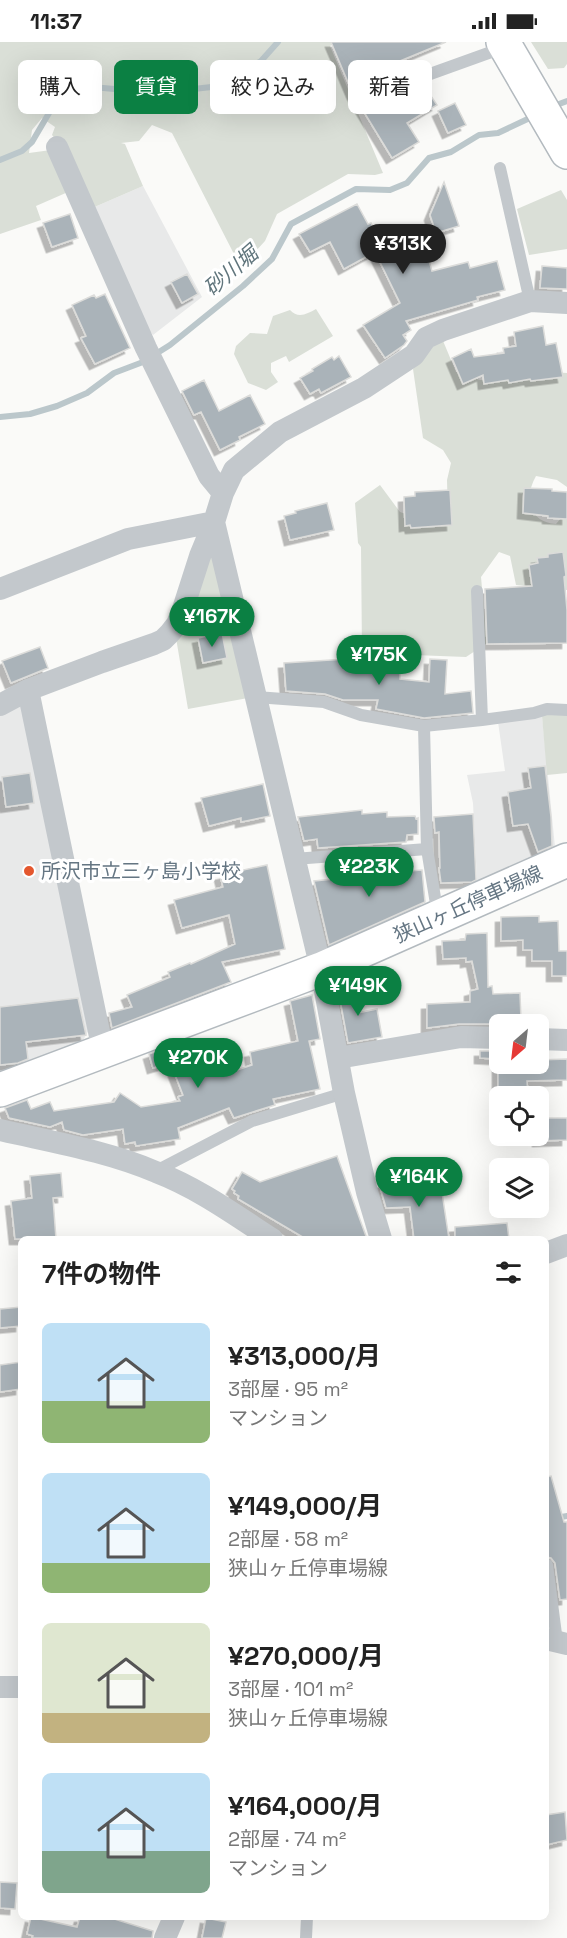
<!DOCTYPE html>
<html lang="ja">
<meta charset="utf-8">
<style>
:root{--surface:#fff;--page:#f2f2f2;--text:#222;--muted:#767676;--accent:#0b8043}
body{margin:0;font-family:"Space Grotesk","Noto Sans JP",sans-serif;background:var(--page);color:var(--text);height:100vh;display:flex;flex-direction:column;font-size:22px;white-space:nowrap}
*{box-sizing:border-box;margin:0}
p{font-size:20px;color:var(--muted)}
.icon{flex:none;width:33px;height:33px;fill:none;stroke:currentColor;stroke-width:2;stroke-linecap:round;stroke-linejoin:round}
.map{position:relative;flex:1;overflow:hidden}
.side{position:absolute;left:18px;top:1194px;width:531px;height:684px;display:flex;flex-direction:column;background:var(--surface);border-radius:9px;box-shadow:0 6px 24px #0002}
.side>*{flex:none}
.top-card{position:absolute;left:18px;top:18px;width:531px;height:54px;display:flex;gap:12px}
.needle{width:39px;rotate:208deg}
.buttons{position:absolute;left:489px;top:972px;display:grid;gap:12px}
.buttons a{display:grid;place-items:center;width:60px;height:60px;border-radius:9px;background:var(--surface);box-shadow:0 6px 24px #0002;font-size:30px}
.price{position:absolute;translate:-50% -51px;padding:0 14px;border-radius:21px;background:var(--accent);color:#fff;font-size:20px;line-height:39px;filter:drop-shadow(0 2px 3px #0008)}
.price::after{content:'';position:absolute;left:50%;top:36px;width:18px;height:14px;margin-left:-9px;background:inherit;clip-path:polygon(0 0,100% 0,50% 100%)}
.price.on{background:#222;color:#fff}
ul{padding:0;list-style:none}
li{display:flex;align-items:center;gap:18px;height:150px;padding:0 24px}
li span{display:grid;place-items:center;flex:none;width:168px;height:120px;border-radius:9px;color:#555}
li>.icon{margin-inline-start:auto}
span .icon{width:72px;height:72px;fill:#fffc;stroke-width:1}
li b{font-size:26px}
h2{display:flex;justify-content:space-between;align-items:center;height:72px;padding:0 24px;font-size:26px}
.chip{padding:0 21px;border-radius:9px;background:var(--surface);box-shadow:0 6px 24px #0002;font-size:21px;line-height:54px}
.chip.on{background:var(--accent);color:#fff}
.status{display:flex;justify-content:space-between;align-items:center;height:42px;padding:0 30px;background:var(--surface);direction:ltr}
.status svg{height:16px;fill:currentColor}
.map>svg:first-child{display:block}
.built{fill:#e8e9e9}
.green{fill:#dadfd7}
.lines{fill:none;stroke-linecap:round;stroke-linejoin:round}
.stream{stroke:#bbc7cb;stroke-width:6}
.building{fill:#aab3b9;stroke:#dcdcda;stroke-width:1.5;filter:url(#shadow)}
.secondary-casing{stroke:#b3babf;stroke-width:36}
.lane{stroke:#c3c8cc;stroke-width:12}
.street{stroke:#c3c8cc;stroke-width:22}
.secondary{stroke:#fff;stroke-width:33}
.poi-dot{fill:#e4572e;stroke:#fff;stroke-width:2}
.labels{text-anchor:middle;stroke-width:6;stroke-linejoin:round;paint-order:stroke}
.poi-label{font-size:20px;fill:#657683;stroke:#fff;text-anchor:start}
.street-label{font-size:20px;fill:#657683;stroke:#fff}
.water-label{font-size:21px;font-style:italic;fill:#60757c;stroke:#fff}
</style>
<div class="status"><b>11:37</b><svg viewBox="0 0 49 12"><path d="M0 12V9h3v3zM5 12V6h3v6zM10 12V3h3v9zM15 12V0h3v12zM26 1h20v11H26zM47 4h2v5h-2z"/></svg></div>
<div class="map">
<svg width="567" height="1896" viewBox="0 0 567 1896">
<defs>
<filter id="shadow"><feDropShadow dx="-5.5" dy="5.5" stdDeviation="0" flood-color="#0004"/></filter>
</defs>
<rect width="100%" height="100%" fill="#fafaf8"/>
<path class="built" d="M143,144L202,255L153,293L143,282L90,167Z
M17,661L26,667L89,988L82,1000L0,1031V671Z
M542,674L555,805L477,839L473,761L467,733L505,729L498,680Z"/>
<path class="green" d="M0,0H338L330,4L383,131L375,133L348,132L277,172L265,199L244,222L233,230L227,218L235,214L172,91L152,83L139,99L121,101L125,102L143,144L90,167L58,100L52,93L55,85L42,76L32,88L29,111L51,108L68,150L36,164L41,178L0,192Z
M531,0H567V22L564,26L548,27Z
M561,148L567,158V207L529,213L517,167Z
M316,267L333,294L289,320L286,314L271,321V330L278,340L266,348L248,341L234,312L236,304L250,291L267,292L273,274L290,268C298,277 307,272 316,267Z
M441,294L456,330L480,338L519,336L552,330L567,331V445L557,438L536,434C524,455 528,480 556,482L567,469V548L516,543L510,514L499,510L481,535L487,601L466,615L362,611L361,505L358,501L355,461L380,443L400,470L436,482L448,475L447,438L451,421L443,408L423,396L413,327Z
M214,506L248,656L188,667L176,596Z
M551,671H567V731L547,733L542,674Z"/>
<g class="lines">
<path class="stream" d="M551,65L567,59
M0,118L22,109L32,100L62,49L81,44L159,51L220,44L261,19L278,0
M0,375L30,372L57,364L87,351L114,331L143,320L170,303L243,244L272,217L291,182L356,147L390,148L407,141L429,116L451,110L479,93L498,91L534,74
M546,1478L567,1474"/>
</g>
<path class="building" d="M331,0H446L371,31L385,66L398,58L400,60L425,45L437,63L407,81L419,100L392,116L353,52Z
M455,61L466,83L448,91L438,69Z
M444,140L459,184L436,191L430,173Z
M357,162L368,182L371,181L384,206L382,207L422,194L432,229L468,220L470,226L497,219L505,248L477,255L478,258L406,279L411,288L403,293L407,299L404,303L385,316L363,283L400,261L375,210L344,227L330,200L310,210L299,192Z
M70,172L78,196L52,205L43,181Z
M542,224L567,226V247L540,246Z
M187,232L198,252L182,261L171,240Z
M105,252L130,306L95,322L81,296L86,294L72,263L94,253L96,256Z
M543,284L546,303L556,301L563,335L531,339L530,337L509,341L508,338L484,342L483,333L463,342L452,316L471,307L474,315L504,311L503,306L516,304L514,290Z
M339,314L351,335L321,351L319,347L310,352L300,336L313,329L312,327L332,315L334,318Z
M204,338L219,369L250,353L265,382L239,395L240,398L220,408L201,370L194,373L182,349Z
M524,446L552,447V449L567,450V477L548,476V474L523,471Z
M450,448L452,483L411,486L410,483L405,484L404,455L415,454V450Z
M327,461L334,488L290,498L284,474L296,471L295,469Z
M563,510L566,534L564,535L567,568V601L487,602L485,547L532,544L529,523L538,521L537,516L548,515V512Z
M222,591L227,616L203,621L198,596Z
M40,605L48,626L11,641L2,619Z
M362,616V622L400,623V637L429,640L430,617L447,618L445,652L471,649L473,671L424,676L376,667L378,658H343L325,652L286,649L284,621Z
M545,724L551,775L552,804L538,810L528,782L513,784L508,750L531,746L528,726Z
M30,731L34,761L6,765L2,735Z
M263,742L270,774L241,780V776L209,784L201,756Z
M362,768V772L387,770V775L415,774L416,777L418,776V792L407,793L406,800L318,806L317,797L304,799L298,775Z
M473,772L476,838L472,840L441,841L439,826H440L439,790L435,791L434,775Z
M409,817L410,829L422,828L425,860L329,903L314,839L374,833L372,819Z
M267,823L285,907L222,920L231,940L112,986L109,971L132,965L127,953L170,935L168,930L190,921L191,922L235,902L229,873L182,886L174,858L223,845L220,833Z
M539,874V880L558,879L559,909H567V934H552V919H532V908H523V898L501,899V875Z
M487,891L488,945L492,944L493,952L520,951L521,979L497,980V982H459L427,986V962L470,960V949L478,947L472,919L466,920V916L443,917L442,899L465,898L466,892Z
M351,939L357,971L377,967L382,995L348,1001L337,941Z
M312,953L320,997L309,999L320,1047L273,1057L275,1063L234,1076L229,1066L178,1086L180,1097L136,1104L135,1100L125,1102L123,1087L83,1093L64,1088L62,1080L50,1085L9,1076L5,1066L27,1058L31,1067L50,1060L54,1069L114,1060L120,1051L141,1065L180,1059L178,1055L183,1053L169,1017L170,1021L153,1026L149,1012L166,1006L168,1013L200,999L202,1004L212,1001L225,1032L252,1023L250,1010L298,999L290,959Z
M78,956L86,993L26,1000L28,1017L18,1021L0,1023V965Z
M480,1009H497V1017L480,1016Z
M567,1017V1038L527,1039L528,1054H498V1022H538V1018Z
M538,1076H567V1098L538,1099Z
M337,1114L367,1197H306L238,1157L239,1154L234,1151L235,1149L232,1147L242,1130L260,1140Z
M61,1131L63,1155L53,1156L56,1197H15L11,1159L32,1156L30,1134Z
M405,1140V1144L424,1142L425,1147L441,1144L449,1197H414L410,1165L386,1166L379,1141Z
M507,1181L509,1197H455V1185Z
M21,1265V1284L0,1286V1267Z
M21,1320V1347L0,1350V1323Z
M551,1434L564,1480H567V1557L560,1558L555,1521L551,1516L546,1515V1435Z
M565,1770L567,1798L546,1803V1773Z
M0,1840L17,1841L15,1867L0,1866Z
M31,1875L77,1885L80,1875H108L153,1889L152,1896H32L33,1894L27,1892Z
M206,1876L226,1880L222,1896H202Z"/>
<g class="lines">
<g class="secondary-casing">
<path id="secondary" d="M503,0L567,110
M0,1048L321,927L567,818"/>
</g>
<path class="lane" d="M394,45L505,5
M500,126L530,259
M256,655L324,660L361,673L424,684L427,807L438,874
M482,678L534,671L547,667L567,668
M424,684L482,678L477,549
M294,817L427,807
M156,1129L252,1079L344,1051
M547,1523L557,1600
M306,1896L307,1875"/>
<path class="street" d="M57,105L146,306L209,434L223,451
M0,547L128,497L214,480L321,927L344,1051L367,1150L381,1197
M28,648L103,1009
M0,663L28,648L102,620L154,602L163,598L170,591L177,582L182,570L200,514L214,480L223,451L234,428L280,390L364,346L414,313L426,296L443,288L530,259L567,261
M538,997L567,998
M338,1016L461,995L500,996
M0,1088C52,1100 107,1109 156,1130C198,1146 235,1173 272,1197
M546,1211L567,1203
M546,1597L567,1602
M0,1645H21
M165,1896L174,1875"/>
<use href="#secondary" class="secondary"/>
</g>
<circle class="poi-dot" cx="29" cy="829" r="6"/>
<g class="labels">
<g class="poi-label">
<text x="41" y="836">所沢市立三ヶ島小学校</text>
</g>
<g class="street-label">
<text transform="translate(468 862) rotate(-24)" y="7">狭山ヶ丘停車場線</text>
</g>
<g class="water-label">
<text transform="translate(231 229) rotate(-41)" y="7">砂川堀</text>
</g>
</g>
</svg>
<div class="buttons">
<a><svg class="needle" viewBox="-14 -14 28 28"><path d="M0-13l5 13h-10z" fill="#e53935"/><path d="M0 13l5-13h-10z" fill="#767676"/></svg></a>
<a><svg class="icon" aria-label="locate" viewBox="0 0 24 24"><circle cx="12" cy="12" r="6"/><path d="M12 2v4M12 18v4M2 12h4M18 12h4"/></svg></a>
<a><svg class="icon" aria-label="layers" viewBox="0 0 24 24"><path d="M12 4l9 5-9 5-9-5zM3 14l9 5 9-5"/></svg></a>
</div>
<b class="price on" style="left:403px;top:233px">¥313K</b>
<b class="price" style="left:212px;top:606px">¥167K</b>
<b class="price" style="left:379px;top:644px">¥175K</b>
<b class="price" style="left:369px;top:856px">¥223K</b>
<b class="price" style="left:358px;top:975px">¥149K</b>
<b class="price" style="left:198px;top:1047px">¥270K</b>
<b class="price" style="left:419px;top:1166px">¥164K</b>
<div class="top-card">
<a class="chip">購入</a>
<a class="chip on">賃貸</a>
<a class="chip">絞り込み</a>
<a class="chip">新着</a>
</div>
<section class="side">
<h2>7件の物件<svg class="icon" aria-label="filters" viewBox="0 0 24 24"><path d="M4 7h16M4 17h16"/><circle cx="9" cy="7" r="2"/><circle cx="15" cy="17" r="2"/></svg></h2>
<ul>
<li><span style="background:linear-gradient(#bfe0f5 65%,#8fb573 0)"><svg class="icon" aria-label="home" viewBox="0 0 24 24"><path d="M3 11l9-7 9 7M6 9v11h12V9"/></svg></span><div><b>¥313,000/月</b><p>3部屋 · 95 m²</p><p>マンション</p></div></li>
<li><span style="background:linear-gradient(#bfe0f5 75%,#8fb573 0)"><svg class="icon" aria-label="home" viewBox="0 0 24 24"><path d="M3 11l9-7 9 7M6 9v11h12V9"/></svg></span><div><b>¥149,000/月</b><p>2部屋 · 58 m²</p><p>狭山ヶ丘停車場線</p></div></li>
<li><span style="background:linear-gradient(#dfe7d0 75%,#c2b280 0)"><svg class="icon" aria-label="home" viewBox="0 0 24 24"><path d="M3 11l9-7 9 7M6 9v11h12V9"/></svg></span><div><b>¥270,000/月</b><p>3部屋 · 101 m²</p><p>狭山ヶ丘停車場線</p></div></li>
<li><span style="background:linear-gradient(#bfe0f5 65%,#7fa58c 0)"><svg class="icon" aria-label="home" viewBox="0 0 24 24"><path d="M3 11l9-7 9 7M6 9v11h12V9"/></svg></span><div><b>¥164,000/月</b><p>2部屋 · 74 m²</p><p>マンション</p></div></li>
</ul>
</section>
</div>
